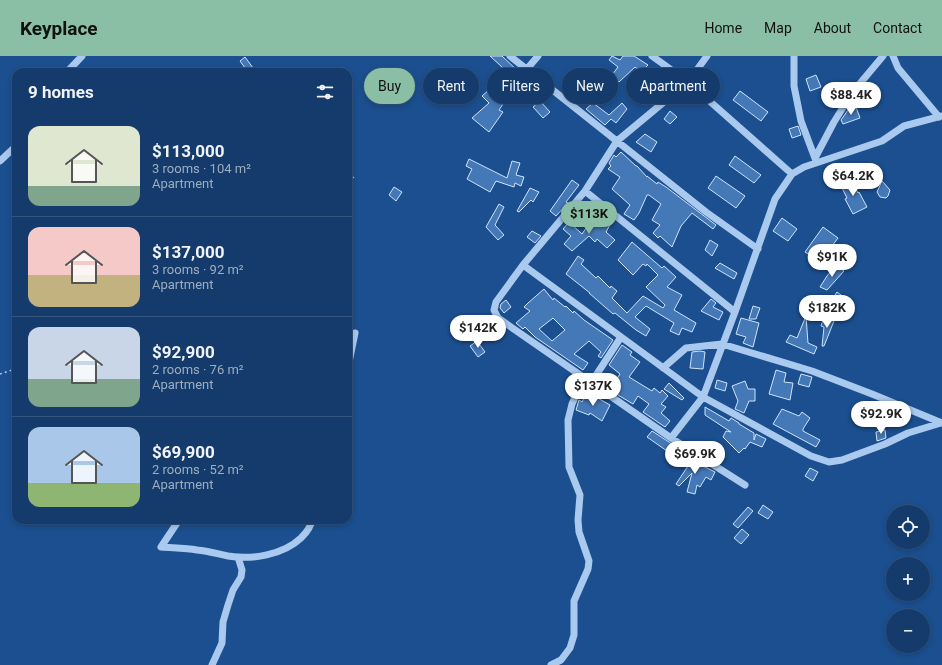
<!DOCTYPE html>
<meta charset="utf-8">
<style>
:root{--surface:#143b6b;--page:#214673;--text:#f1f3f6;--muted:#9dadc1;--line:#33557e;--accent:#8abfa5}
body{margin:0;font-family:Roboto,sans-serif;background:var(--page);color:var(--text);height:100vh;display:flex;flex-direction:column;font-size:15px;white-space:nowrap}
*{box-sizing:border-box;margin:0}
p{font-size:13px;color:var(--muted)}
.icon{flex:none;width:22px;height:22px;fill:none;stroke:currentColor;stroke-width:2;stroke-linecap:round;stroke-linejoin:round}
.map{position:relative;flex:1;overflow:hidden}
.sheet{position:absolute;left:12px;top:12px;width:340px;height:456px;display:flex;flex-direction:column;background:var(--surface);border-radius:12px;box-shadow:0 2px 6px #0003,0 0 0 1px var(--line)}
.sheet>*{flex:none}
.guide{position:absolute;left:364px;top:12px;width:380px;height:36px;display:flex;gap:8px}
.fabs{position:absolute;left:886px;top:449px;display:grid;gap:8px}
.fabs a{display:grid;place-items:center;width:44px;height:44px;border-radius:50%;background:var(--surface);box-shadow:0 2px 6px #0003,0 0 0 1px var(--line);font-size:20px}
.price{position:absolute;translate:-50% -34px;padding:0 9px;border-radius:14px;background:#fff;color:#222;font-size:13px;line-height:26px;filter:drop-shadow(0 1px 2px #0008)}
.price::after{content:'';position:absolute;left:50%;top:24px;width:12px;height:9px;margin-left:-6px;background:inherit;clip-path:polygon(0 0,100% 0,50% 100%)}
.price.current{background:var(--accent);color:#111}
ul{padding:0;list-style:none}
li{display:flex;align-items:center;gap:12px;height:100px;padding:0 16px}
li+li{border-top:1px solid var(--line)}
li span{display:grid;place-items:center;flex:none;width:112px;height:80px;border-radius:12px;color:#555}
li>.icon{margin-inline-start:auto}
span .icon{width:48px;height:48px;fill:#fffc;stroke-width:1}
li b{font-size:17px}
h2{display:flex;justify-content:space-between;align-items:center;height:48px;padding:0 16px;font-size:17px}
.chip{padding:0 14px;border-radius:18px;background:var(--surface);box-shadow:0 2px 6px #0003,0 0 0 1px var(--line);font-size:14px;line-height:36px}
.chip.current{background:var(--accent);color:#111}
header{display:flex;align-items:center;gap:24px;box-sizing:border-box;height:56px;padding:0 20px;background:var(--accent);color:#111}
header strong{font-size:19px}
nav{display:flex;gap:22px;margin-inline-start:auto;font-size:14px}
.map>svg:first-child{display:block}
.building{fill:#4478b7;stroke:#cfe3fa;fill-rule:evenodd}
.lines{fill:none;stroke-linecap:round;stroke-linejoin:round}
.path{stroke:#a9c9ee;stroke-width:1.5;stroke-dasharray:2 3;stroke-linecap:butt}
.minor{stroke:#a9c9ee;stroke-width:7}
</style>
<header>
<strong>Keyplace</strong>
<nav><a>Home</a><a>Map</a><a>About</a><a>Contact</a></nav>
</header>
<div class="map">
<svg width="942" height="609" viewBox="0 0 942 609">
<rect width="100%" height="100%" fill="#1b4f8f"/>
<path class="building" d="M490,0H502L519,16L508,28L497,21L503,12Z
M612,0L620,4L623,0H634L648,9L641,16L635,11L619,26L617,24L615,27L609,23L618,11L609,4Z
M245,1L256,16H248L240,5Z
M816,19L821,31L810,35L806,23Z
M501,27L507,33L499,40L505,45L499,54L503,56L489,76L472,62L489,47L482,40L489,34L491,36Z
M740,35L768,56L761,65L733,44Z
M540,45L550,56L543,62L533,51Z
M593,47L609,59L622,47L627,53L616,67L611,63L605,69L586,53Z
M856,51L860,62L843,68L841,64L848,54Z
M670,55L677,61L670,68L664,63Z
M798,70L801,79L792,82L789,73Z
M645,78L657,86L651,96L636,86Z
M621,96L636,110H637L647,121V120L657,128L658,126L666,131L716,169L713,173L692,157L681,170L672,191L660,180L658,182L653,177L660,169L652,164L661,148L649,139H647L639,157L634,164L624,158L630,149L612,133L620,121L608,113L611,110L609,107L614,99L616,101Z
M735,100L761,119L754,127L729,109Z
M469,103L507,122L512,105L520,107L516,119L524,121L521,130L515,127L514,131L496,125L490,136L467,123L472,113L466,110Z
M716,120L745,140L736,152L708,132Z
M851,123L858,137L859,136L867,151L853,158L845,143L847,142L840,128Z
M572,124L579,129L566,146L568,147L556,160L550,155Z
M882,125L890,134L888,140L886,142L880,141L877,136Z
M394,131L402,136L396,145L389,139Z
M530,132L539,136L533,146L531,144L519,156L517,155Z
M499,148L504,151L495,169L504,179L498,184L486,171Z
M782,162L797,173L788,185L773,175Z
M604,163L611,167L606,176L615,184L607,192L597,183L595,186L589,180L572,195L564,188L571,180L563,173L569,166L582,178L591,165L599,171Z
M823,171L838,182L820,206L805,196Z
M532,175L541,180L535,187L527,181Z
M710,184L718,189L712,200L705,194Z
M632,186L662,212L664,210L676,221L667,231L682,239L674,254L696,267L692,276L682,272L679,279L670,275L674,267L646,250L635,261L650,273L646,280L636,274L615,257L613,258L589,237H590L566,218L578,200L584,204L581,208L596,222L598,220L610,232L611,230L617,235L612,242L627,257L643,240L663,252L665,249L646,231L658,219L647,208L646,210L643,208L633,219L618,204Z
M720,207L737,217L734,223L715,212Z
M836,209L844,215L827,234L820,231L827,220Z
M544,233L553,244L554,242L565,251L566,250L573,257L574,255L584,264L613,284L601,302L598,300L601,296L589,285L574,298L588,307L583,314L535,281L525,271L523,273L516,267L530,255L524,251L528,247ZM553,262L565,274L552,285L539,273Z
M837,236L845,242L838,252L830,246Z
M711,243L716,247L713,251L723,256L719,264L701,255Z
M506,244L511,251L504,257L500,252L501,248Z
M753,250L760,252L756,263H749Z
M806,260L808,287L817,291L814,298L786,286L790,279L797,282Z
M824,261L834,265L824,290H822L824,271L821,270Z
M741,262L759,267L753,291L743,287L746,281L736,278Z
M477,285L485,296L478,301L470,290Z
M622,289L632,296L630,299L640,306L629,321L652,335L654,332L660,337L662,334L668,340L661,348L666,351L661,357L670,365L665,371L643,356L649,348L638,340L633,348L613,336L616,332L612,330L620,318L609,309Z
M700,295L705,296L703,313L690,312L692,296Z
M776,314L786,317L784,326L793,327L790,344L769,338Z
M801,318L812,321L809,331L798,328Z
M717,324L727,327L725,335L715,332Z
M745,325L748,333H755V345H749L744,357L735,353L738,345L732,330Z
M669,327L684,342L682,344L664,333Z
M587,336L610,349L602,365L590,357L589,359L576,354L579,344L582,346Z
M861,347L872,351L870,358L858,353Z
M705,351L729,365L731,362L739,367V368L754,377V384L756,378L766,383L762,391L750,386L745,393L744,392L739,397L723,381L726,375L731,376L705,359Z
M782,353L799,360L802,356L810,362L803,373V375L820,384L816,391L773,368Z
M885,374L886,382L877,385L876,376Z
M652,375L672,388L667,395L647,381Z
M689,400L698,406L697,407L715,416L711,424L706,421L700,431L697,429L695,438L687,436L692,417L679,430L676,428L688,410L685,408Z
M810,412L818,416L813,425L805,420Z
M763,449L773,456L768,463L758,457Z
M748,451L753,455L738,472L733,468Z
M742,473L749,479L741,488L734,482Z"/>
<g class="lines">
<path class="path" d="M348,125L354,121
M0,318L12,314L16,316"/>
<path class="minor" d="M510,0L706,156L758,193
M652,0L688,26L792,118
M707,0L688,26L617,85L585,135L523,209L496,246L494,254L498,262L671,382L745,429
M794,0V30L801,65L816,105
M893,0L898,12L939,61
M527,13L538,0
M67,16L82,0
M815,102L834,66L852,37L883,0
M0,105L16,90
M585,135L735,256
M523,209L703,341L811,400L829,406L842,404L885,388L908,377L941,367
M348,311L355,277
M663,312L686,292L722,288L812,315L872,338L942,367
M591,327L621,281
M671,382L703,341L735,256L775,143L792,118L804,111L882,85L904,70L942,60
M179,464L161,491C173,492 185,492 197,494C208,495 218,498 228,500C252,504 283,499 301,482C306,477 311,471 312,464
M212,609L222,587L223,566L228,549L233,534L241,521L242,514L238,501
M551,609L561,604L570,592L574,579V545L588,513L589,505L579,476L578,464L580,439L569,411L568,364L572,348L584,322"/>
</g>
</svg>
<div class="fabs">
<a><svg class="icon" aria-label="locate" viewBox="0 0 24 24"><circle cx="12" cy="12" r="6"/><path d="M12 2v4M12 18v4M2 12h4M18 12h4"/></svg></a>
<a>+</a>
<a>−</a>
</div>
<b class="price" style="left:851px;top:60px">$88.4K</b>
<b class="price" style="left:853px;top:141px">$64.2K</b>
<b class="price current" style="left:589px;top:179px">$113K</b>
<b class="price" style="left:832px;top:222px">$91K</b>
<b class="price" style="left:827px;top:273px">$182K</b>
<b class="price" style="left:478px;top:293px">$142K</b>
<b class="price" style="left:593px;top:351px">$137K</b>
<b class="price" style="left:881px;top:379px">$92.9K</b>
<b class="price" style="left:695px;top:419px">$69.9K</b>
<div class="guide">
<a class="chip current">Buy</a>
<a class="chip">Rent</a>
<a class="chip">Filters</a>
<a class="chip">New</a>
<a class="chip">Apartment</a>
</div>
<section class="sheet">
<h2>9 homes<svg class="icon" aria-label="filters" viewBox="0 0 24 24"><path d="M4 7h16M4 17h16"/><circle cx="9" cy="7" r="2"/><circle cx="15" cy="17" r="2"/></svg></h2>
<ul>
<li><span style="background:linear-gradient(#dfe7d0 75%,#7fa58c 0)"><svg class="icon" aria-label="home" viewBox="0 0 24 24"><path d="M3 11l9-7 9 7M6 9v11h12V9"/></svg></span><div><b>$113,000</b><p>3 rooms · 104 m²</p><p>Apartment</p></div></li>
<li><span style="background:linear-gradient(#f6c9c9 60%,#c2b280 0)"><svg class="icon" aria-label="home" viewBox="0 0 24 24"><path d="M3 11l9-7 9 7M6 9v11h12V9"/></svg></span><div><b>$137,000</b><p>3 rooms · 92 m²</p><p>Apartment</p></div></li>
<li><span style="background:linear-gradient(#c9d6e8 65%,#7fa58c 0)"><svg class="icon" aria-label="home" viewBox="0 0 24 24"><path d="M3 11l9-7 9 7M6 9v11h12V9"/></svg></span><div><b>$92,900</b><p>2 rooms · 76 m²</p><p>Apartment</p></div></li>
<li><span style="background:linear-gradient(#a9c7e8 70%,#8fb573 0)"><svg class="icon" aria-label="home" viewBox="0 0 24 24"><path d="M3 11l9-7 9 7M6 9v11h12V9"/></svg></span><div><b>$69,900</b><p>2 rooms · 52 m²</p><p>Apartment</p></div></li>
</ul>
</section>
</div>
